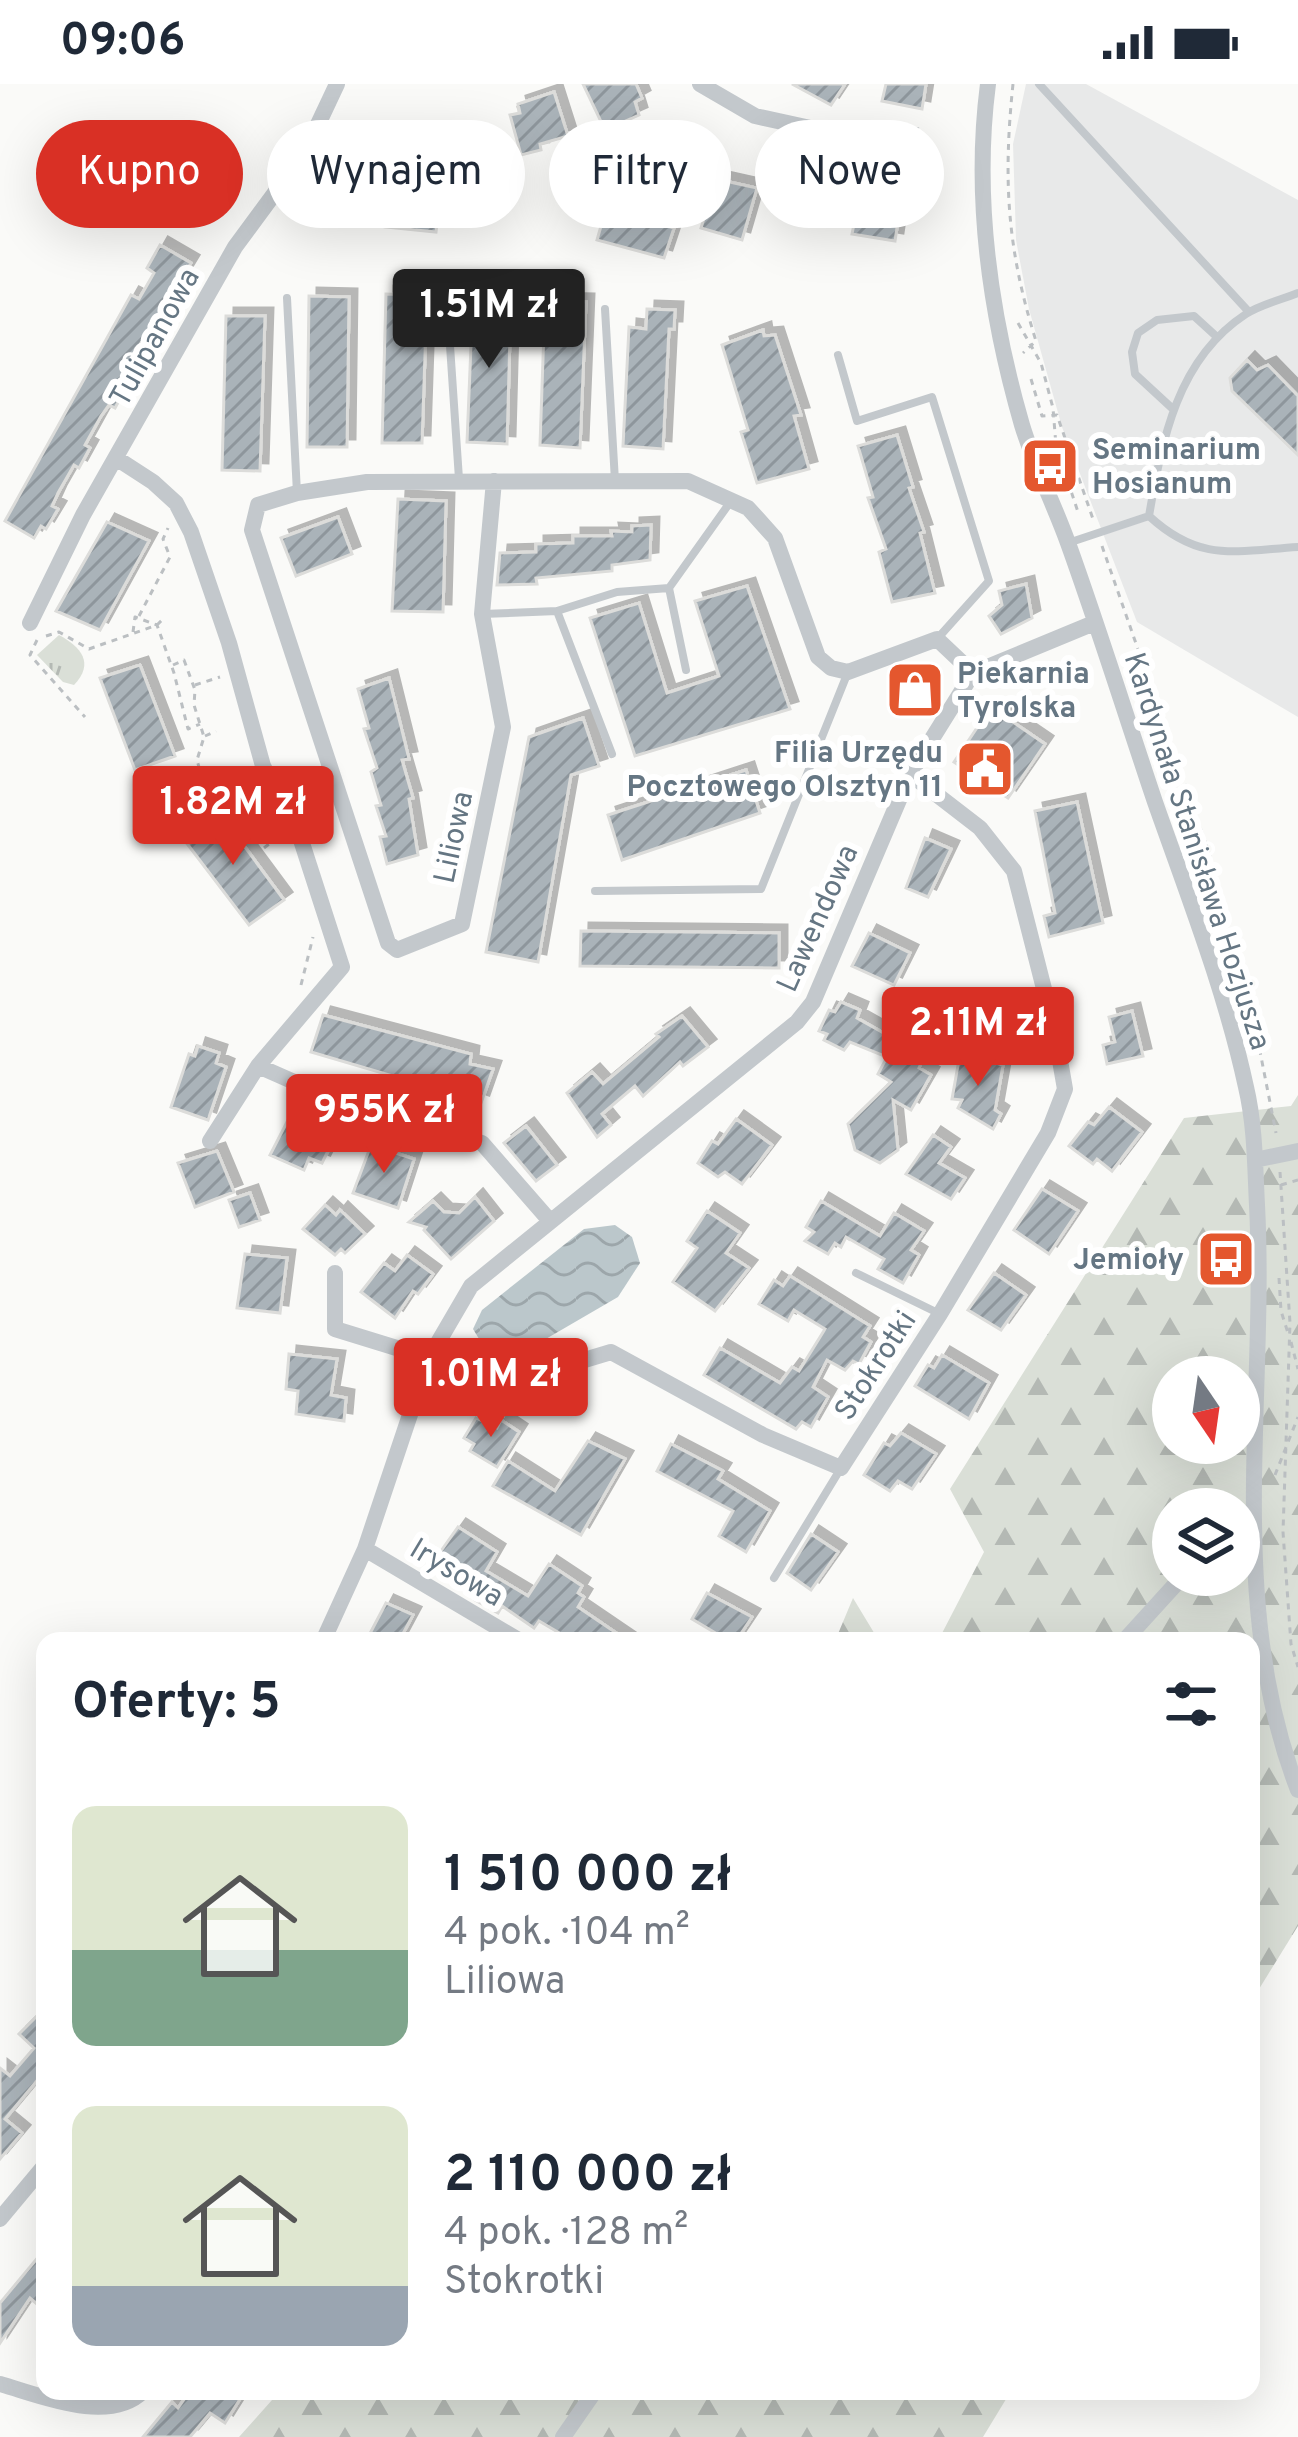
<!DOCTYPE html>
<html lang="pl">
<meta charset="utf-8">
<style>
:root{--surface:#fff;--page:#f6f6f7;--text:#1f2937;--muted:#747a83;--accent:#d93025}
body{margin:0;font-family:Overpass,sans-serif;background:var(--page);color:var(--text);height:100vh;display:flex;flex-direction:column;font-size:45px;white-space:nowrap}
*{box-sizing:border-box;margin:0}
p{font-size:39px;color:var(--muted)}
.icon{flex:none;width:66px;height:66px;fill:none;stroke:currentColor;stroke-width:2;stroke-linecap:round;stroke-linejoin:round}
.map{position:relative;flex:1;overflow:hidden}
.sheet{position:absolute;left:36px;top:1548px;width:1224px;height:768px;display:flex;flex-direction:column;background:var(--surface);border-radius:24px;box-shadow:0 12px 48px #0002}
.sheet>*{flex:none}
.banner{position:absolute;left:36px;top:36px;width:1227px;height:108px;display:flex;gap:24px}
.needle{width:78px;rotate:167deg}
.tools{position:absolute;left:1152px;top:1272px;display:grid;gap:24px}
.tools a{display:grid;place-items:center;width:108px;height:108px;border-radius:50%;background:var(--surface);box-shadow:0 12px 48px #0002;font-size:60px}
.price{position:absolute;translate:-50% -102px;padding:0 27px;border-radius:12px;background:var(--accent);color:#fff;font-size:39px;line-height:78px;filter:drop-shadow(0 3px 6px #0008)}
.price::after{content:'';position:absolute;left:50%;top:72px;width:36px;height:27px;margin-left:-18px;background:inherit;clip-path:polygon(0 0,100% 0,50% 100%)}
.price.active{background:#222;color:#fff}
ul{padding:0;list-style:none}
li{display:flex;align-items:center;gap:36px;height:300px;padding:0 36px}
li span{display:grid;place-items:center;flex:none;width:336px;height:240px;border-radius:24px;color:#555}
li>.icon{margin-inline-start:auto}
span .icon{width:144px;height:144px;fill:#fffc;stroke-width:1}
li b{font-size:51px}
h2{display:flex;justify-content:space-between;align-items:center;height:144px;padding:0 36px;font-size:51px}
.chip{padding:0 42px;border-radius:54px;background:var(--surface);box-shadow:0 12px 48px #0002;font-size:42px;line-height:108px}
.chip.active{background:var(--accent);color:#fff}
.status{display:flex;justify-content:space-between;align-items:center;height:84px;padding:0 60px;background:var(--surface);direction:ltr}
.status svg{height:33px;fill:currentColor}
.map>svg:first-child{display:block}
.built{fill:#e8e9e9}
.forest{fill:url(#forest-firs);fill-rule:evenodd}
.park{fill:url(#park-tufts)}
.water{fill:url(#water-waves)}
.building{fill:url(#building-hatch);stroke:#dcdcda;stroke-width:3;filter:url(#shadow)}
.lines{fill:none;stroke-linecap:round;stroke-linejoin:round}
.path{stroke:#bbbfc2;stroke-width:3;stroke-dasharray:6 6;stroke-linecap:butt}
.lane{stroke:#c3c8cc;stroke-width:8}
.street{stroke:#c3c8cc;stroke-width:16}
.labels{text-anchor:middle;stroke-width:12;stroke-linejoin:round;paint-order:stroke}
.street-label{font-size:30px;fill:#657683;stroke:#fff}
.poi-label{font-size:30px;font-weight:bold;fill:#657683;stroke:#fff;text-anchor:start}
</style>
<div class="status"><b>09:06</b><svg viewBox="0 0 49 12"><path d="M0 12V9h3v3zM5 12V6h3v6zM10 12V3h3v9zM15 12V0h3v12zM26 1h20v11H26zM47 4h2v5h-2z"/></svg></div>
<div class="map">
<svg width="1298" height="2353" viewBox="0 0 1298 2353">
<defs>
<pattern id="forest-firs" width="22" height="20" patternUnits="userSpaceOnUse" patternTransform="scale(3)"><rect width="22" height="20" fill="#dadfd7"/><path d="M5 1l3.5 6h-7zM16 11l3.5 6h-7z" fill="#b4b9b4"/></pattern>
<pattern id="park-tufts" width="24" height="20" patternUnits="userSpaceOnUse" patternTransform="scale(3)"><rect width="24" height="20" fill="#dadfd7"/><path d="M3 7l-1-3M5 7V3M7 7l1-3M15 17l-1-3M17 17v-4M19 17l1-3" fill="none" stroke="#b4b9b4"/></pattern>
<pattern id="water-waves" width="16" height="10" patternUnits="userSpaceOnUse" patternTransform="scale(3)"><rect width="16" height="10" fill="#bbc7cb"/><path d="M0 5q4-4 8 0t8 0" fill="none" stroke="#9ca6aa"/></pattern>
<pattern id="building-hatch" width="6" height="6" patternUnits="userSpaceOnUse" patternTransform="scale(3)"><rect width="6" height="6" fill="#aab3b9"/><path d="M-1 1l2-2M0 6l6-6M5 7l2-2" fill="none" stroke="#8e969c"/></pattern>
<filter id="shadow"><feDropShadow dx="8" dy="-8" stdDeviation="0" flood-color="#0004"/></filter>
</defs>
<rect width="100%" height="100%" fill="#fafaf8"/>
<path class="built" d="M1026,0H1086L1298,116V633L1137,538L1062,343L1029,225L1016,156L1013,60Z"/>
<path class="forest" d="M1298,1011V1842L1251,1918V1557H938L984,1468L950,1405L1184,1034L1291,1022ZM1173,1293H1239V1359H1173ZM1173,1425H1239V1491H1173Z
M853,1514L879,1557H835Z
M280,2307H1011L983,2353H239Z"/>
<path class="park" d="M59,551C81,563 95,579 74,601L63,598L37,571Z"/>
<path class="water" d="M615,1141L632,1153L640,1179L618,1213L520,1270L484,1263L473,1245L482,1226L584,1145Z"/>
<path class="building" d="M583,0H636L642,14L635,18L639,31L605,46Z
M792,0H845L831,21Z
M886,0H926L922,25L882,17Z
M554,8L568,52L540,60L541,66L521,71L510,31L520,29L518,20Z
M188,52L216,69L210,82L223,90L214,104L197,97L189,103L163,86Z
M500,64L508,104L496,106L498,120L486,123V136L437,139L436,148L385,143V87L449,91L447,78Z
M804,81L836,90L827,122L795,114Z
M716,95L757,104L742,156L701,144Z
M636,103L668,112L660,140L674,144L664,174L597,156L607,121L628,126Z
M860,111L901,117L895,157L852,150Z
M160,161L191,179L154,240L158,242L147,263L141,259L121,301L126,304L115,324L109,321L101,332L85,361L90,364L79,384L74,381L58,409L52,422L58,425L46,445L41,442L34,454L5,437L131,211L139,215L154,189L147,184Z
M386,210L427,212L422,359H382Z
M309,212L349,213L347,363H307Z
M473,213L511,215L507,360L467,358Z
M545,217L586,218L580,364L540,361Z
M647,225L675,226L674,245H669L663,365L623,362L629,243L646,245Z
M226,232H265L260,387L222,386Z
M763,246L764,252L775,251L801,331L794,332L809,385L757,399L741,348L748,346L722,261Z
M1247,276L1257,286L1268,281L1298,312V371L1232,307L1230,294Z
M897,351L913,403L909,404L924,448L920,449L935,509L892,518L879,468L886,465L868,414L873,413L858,362Z
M398,415L446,417L443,528L392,527Z
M338,433L352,470L296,492L281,454Z
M107,438L149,457L100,546L56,527Z
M651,441L650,476L612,481V487L536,494L537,500L497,501L500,469L536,468V460L573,459V452H612L611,447L632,448V442Z
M1026,500L1032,534L1001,550L989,532L1002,521L999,507Z
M747,502L790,625L635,672L590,534L639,519L667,609L719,592L695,517Z
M140,581L175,672L135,686L100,594Z
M898 604a15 15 0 1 1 30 0a15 15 0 1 1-30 0Z
M389,594L409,675L402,676L413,714L409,715L418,771L387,780L380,753L386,752L376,722L381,721L371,688L377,684L364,645L369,644L358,605Z
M991,623L1045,660L1008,714L954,678Z
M583,634L599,682L571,691L538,878L486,868L529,653Z
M746,686L760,729L622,776L608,731Z
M1077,718L1103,839L1049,853L1044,832L1055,829L1035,727Z
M219,728L284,816L249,841L182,753Z
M925,754L951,765L928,813L906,804Z
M581,847L779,849V884L580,882Z
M869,849L910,869L894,901L852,882Z
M841,918L860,926L857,934L896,956L903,943L931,957L919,984L931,991L911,1026L893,1016L898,1066L880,1079L855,1066L848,1040L891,998L878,990L887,973L850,958L844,966L824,956L827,950L819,947L829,926L835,928Z
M1132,927L1143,972L1107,980L1103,961L1115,958L1109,933Z
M323,931L471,970L470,980L493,985L481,1019L461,1012L458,1018L435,1012L437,1005L311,968Z
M682,932L708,963L683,982L680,978L643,1012L635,1002L602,1030L611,1041L597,1053L567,1009L592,988L603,1000L659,953L656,950Z
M198,962L219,969L216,979L226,983L208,1036L171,1023L189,970L195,972Z
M960,970L1003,981L995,1026L1001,1030L993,1045L958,1024L962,1016L952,1015Z
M1109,1023L1142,1048L1112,1087L1097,1075L1093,1080L1069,1062L1088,1038L1094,1041Z
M736,1035L772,1061L742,1100L725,1088L718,1093L698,1079L712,1057L718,1060Z
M288,1036L333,1057L322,1079L309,1074L304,1086L270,1071Z
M526,1042L557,1081L536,1097L504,1059Z
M933,1051L951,1063L939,1079L965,1094L951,1115L906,1090Z
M371,1061L414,1075L398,1124L353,1109Z
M217,1067L234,1108L195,1123L178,1079Z
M1042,1105L1078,1127L1049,1170L1014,1146Z
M250,1109L260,1136L239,1143L229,1116Z
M475,1113L494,1137L451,1175L424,1146L426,1143L409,1138L433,1117L444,1128L459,1129Z
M821,1117L880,1152L894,1129L924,1147L911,1166L919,1171L903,1199L878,1185L884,1175L846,1153L841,1163L835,1159L828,1170L805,1157L814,1148L806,1143Z
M325,1121L336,1131L340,1126L365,1150L345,1169L341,1165L335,1171L303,1145Z
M707,1127L740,1149L726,1169L749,1184L715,1227L673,1198L697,1164L687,1157Z
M245,1170L287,1174L280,1229L237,1224Z
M407,1171L433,1190L418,1210L413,1207L395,1234L361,1208L384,1179L395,1187Z
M994,1189L1026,1211L1001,1246L968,1226Z
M790,1192L870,1242L863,1253L871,1258L859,1280L853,1277L845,1286L827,1276L813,1303L828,1313L811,1343L802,1338L796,1345L704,1291L720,1264L780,1299L792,1283L799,1287L825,1245L794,1226L788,1237L759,1220L774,1196L783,1202Z
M289,1270L337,1275L331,1311L346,1314L344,1337L296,1330L298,1307L286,1305Z
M942,1271L989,1299L969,1335L915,1302L928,1281L934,1284Z
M476,1334L497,1344L501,1336L519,1348L497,1383L470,1367L474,1360L464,1354Z
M901,1349L936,1370L912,1405L898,1397L890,1407L864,1391L884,1359L890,1362Z
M588,1357L625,1375L581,1451L493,1402L508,1377L555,1407Z
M671,1360L723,1387L718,1395L770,1427L746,1468L719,1452L733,1427L657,1387Z
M458,1443L497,1468L486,1487L528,1512L549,1480L582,1502L578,1509L584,1513L578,1523L628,1557H573L539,1537L534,1544L502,1522L498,1529L475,1516L482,1504L436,1474Z
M811,1450L838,1468L811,1506L787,1489Z
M707,1509L752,1533L736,1557H729L692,1535Z
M386,1519L413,1531L399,1557H366Z
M45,1924V1987L5,2035L22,2049L0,2075V1984L10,1992L34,1964L19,1950Z
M45,2165V2227L30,2214L0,2259V2219Z
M190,2307H245L225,2339L210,2329L190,2353H143L172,2318L178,2324Z"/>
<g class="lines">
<path class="path" d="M1013,0C1003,96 1007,165 1036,257L1023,269
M880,39L919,45
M1018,239L1041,279L1053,324L1056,362L1078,428
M1031,295L1042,332L1057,331L1093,435
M1102,462L1216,789L1217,812L1254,937L1276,1049
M139,532L170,473L163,455L168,444
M133,548L135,533L157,541L174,589L188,645L200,640
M46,552L59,548L89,565L157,541L164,534
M37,556L30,571L85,633
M173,581L184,576L195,606L194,621L204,653L197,676L205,705
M195,601L220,593
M1147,630L1205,797
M205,652L216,647
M252,701L251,716H240V720L260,721
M170,718L177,726L251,699
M250,739L263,730
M264,764L278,753
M301,901L313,853
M1280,1088L1290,1239L1283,1448L1291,1560L1298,1583
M1281,1101L1298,1096
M1279,1194L1281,1227L1288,1249
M1291,1258L1298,1285
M1275,1391L1298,1333"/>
<path class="lane" d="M1039,0L1249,228
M287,214L297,409
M447,217L459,395
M605,225L615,397
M838,271L857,337L932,313L989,497L937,555
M1174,326L1135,290L1132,268L1138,249L1157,236L1194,232L1217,253
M1149,432C1200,479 1235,467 1298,463
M1071,458L1149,432C1162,356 1177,275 1246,230C1261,220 1281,216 1298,209
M557,527L612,670
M482,530L557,527L617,508L669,504
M686,586L669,504L731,417
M595,807L761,805L848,588
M856,1189L940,1230
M774,1494L841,1384"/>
<path class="street" d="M700,0L755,32L906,65
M988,0C973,115 990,230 1022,341C1034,381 1054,420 1068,459C1099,545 1126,632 1155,718C1188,812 1225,906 1246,1003C1255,1041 1255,1082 1257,1121C1267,1316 1225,1518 1298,1706
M116,374L153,398L176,419L191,448L229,559L263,682L301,756L342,883L258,982L210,1057
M494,397L482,530L503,643L462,840L397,866L388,859L252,446L258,421L297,409L367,398L688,397L748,424L775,454L818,573L831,584L848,588L937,555L973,589
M30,539L83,431L235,163L305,68L337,0
M258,982L292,997L482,1059L550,1137
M1255,1076L1298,1067
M335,1189V1245L429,1274L538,1290L611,1268L763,1351L841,1384L940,1230L1048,1049L1065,1005L1055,948L1014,787L980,744L910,690
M365,1465L520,1557
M323,1557L365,1465L429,1274L471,1202L797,938L813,918L910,690L973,589L1094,539
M1124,1557L1184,1491
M0,2135L45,2081
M0,2300C39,2311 109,2341 143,2307
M563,2353L595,2307"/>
</g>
<defs>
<g id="bus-square" transform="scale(3)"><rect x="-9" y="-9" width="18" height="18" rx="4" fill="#e4572e" stroke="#fff"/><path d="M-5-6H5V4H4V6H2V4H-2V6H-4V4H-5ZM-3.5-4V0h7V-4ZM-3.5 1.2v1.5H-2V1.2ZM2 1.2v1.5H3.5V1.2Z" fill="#fff"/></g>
<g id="shop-square" transform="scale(3)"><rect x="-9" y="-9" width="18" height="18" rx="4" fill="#e4572e" stroke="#fff"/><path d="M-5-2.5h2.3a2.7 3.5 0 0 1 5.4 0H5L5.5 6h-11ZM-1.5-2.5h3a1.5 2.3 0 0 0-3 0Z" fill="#fff"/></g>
<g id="civic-square" transform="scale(3)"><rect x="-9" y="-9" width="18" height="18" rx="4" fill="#e4572e" stroke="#fff"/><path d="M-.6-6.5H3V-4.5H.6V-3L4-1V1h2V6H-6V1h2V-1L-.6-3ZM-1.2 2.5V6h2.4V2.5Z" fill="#fff"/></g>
</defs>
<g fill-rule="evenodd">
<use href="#bus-square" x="1050" y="382"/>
<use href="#shop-square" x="915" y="606"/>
<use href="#civic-square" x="985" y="685"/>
<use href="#bus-square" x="1226" y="1175"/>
</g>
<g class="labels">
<g class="street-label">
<text transform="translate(154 253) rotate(-61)" y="10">Tulipanowa</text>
<text transform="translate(453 753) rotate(-78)" y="10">Liliowa</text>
<text transform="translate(1198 767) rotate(72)" y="10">Kardynała Stanisława Hozjusza</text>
<text transform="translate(817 834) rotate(-66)" y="10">Lawendowa</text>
<text transform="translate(875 1281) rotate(-57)" y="10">Stokrotki</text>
<text transform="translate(457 1488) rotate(31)" y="10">Irysowa</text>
</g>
<g class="poi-label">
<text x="1092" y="375">Seminarium<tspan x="1092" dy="34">Hosianum</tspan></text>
<text x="957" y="599">Piekarnia<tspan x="957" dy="34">Tyrolska</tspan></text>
<text x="943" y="678" text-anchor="end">Filia Urzędu<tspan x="943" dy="34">Pocztowego Olsztyn 11</tspan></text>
<text x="1184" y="1185" text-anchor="end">Jemioły</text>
</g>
</g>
</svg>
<div class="tools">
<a><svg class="needle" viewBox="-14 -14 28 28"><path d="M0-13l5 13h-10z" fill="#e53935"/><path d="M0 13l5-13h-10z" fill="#747a83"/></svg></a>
<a><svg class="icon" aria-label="layers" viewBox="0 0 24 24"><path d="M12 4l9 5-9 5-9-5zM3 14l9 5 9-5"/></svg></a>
</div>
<b class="price active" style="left:489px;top:287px">1.51M zł</b>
<b class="price" style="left:233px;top:784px">1.82M zł</b>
<b class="price" style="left:978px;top:1005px">2.11M zł</b>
<b class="price" style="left:384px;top:1092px">955K zł</b>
<b class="price" style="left:491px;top:1356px">1.01M zł</b>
<div class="banner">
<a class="chip active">Kupno</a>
<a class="chip">Wynajem</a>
<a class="chip">Filtry</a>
<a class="chip">Nowe</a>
</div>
<section class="sheet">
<h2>Oferty: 5<svg class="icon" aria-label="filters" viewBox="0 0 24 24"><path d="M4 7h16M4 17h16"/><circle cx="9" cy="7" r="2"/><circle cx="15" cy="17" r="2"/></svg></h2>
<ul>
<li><span style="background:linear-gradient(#dfe7d0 60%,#7fa58c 0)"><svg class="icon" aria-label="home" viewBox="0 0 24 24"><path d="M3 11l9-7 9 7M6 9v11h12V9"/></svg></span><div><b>1 510 000 zł</b><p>4 pok. · 104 m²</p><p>Liliowa</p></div></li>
<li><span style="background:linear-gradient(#dfe7d0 75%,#9aa5b1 0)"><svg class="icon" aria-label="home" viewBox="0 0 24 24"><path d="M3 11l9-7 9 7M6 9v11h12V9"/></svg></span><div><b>2 110 000 zł</b><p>4 pok. · 128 m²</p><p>Stokrotki</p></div></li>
</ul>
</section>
</div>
